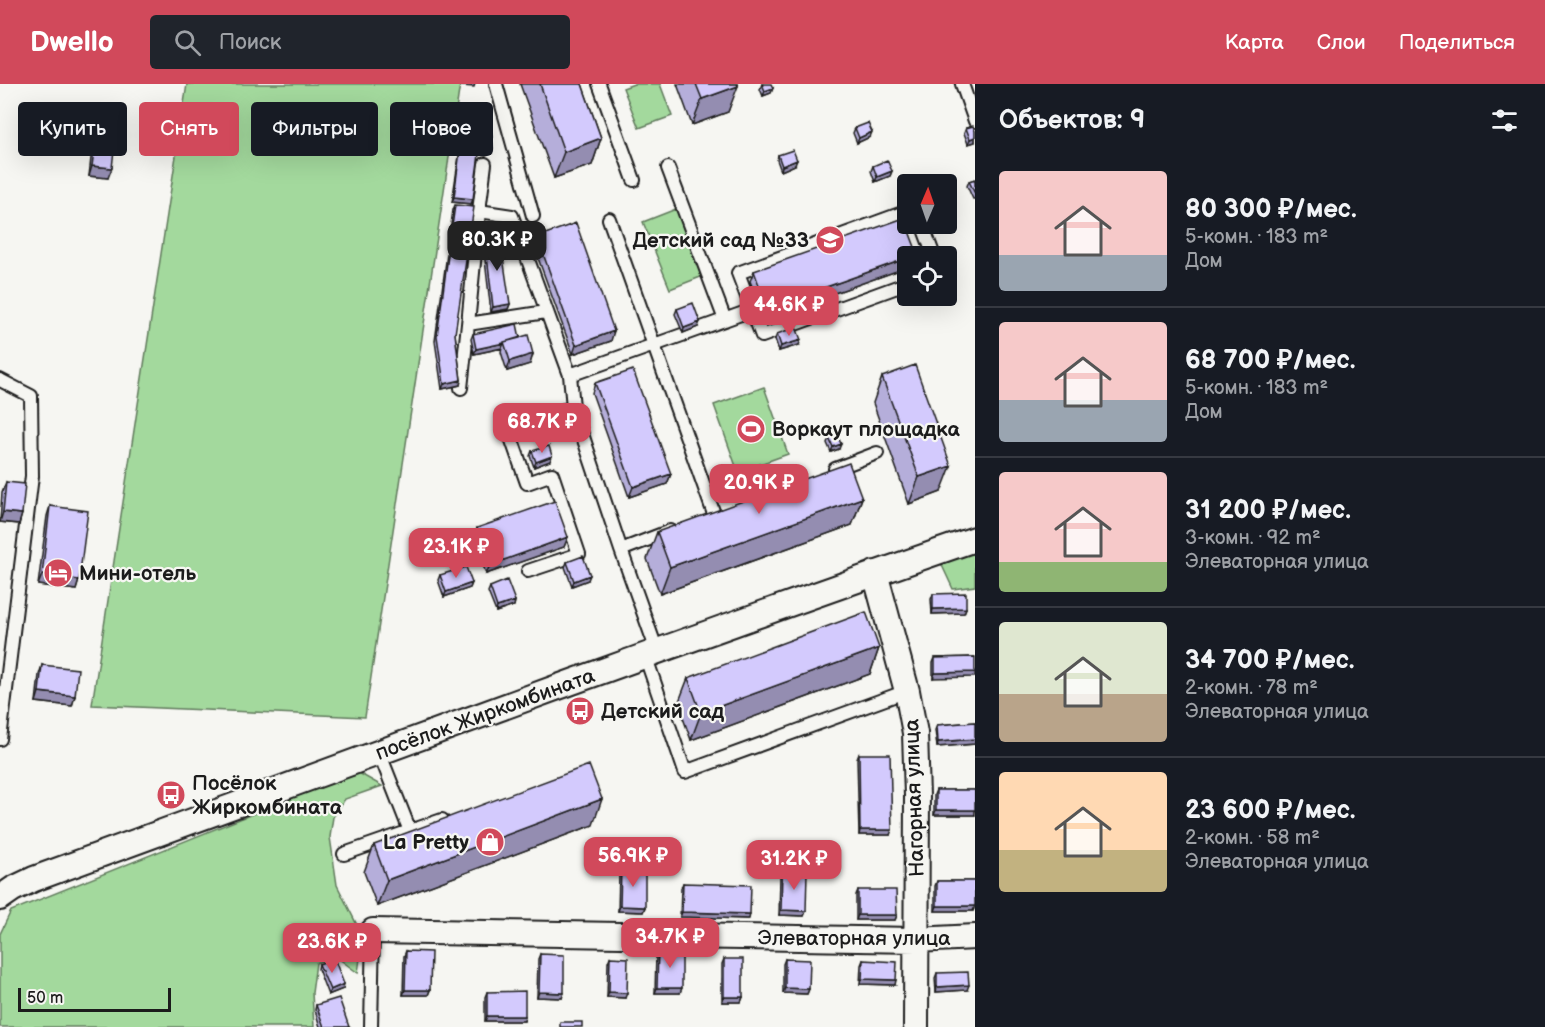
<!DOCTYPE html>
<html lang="ru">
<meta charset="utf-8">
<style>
:root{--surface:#171b24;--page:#20242c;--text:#f1f3f6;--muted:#9ea1a6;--line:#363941;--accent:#d1495b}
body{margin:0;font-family:"Balsamiq Sans",sans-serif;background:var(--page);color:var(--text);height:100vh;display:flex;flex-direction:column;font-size:22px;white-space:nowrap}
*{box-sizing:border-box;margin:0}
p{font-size:20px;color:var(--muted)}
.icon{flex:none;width:33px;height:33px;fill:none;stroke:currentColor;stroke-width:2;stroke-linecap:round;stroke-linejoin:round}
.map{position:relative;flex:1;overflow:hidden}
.details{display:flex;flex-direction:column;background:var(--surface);width:570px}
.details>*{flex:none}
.top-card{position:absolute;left:18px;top:18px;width:570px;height:54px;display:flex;gap:12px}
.needle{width:39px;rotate:2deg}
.tools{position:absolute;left:897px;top:90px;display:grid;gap:12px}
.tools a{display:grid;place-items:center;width:60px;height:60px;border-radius:6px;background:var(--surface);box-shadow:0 6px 24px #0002;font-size:30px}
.scale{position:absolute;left:18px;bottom:15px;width:153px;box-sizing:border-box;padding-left:6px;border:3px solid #1c1c1c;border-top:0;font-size:16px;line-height:21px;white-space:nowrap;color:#1c1c1c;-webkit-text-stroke:4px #f6f6f2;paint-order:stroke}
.price{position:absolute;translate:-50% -51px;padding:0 14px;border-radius:12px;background:var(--accent);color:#fff;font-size:20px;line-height:39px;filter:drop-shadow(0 2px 3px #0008)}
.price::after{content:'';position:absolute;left:50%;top:36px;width:18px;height:14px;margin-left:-9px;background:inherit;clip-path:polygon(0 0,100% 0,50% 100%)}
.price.on{background:#222;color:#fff}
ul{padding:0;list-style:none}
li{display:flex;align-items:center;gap:18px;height:150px;padding:0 24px}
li+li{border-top:2px solid var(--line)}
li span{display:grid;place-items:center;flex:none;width:168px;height:120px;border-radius:6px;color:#555}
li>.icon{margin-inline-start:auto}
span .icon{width:72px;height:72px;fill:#fffc;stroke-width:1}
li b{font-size:26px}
h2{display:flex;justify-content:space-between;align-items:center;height:72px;padding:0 24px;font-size:26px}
.chip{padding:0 21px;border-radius:6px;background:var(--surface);box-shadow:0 6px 24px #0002;font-size:21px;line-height:54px}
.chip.on{background:var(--accent);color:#fff}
header{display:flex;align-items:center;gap:36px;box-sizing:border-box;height:84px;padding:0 30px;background:var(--accent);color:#fff}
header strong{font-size:28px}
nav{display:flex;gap:33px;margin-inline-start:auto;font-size:21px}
.search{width:420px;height:54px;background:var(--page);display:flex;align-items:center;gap:15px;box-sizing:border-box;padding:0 21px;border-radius:6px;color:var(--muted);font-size:22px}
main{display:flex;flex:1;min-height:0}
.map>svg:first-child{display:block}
.green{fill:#a3d99d;stroke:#607a5c;stroke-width:1.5}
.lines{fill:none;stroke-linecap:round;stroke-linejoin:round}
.lane-casing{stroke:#1c1c1c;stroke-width:16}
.street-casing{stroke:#1c1c1c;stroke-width:28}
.lane{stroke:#f6f6f2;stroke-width:12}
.street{stroke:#f6f6f2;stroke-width:24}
.wall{fill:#b5aeda;stroke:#1c1c1c;stroke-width:1.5}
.shaded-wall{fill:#948db1;stroke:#1c1c1c;stroke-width:1.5}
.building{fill:#d3cafd;stroke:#1c1c1c;stroke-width:1.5}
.labels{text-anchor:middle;stroke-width:4.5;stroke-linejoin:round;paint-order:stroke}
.poi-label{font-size:21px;font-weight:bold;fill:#1c1c1c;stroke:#f6f6f2;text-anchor:start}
.street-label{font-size:21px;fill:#1c1c1c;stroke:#f6f6f2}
</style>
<header>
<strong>Dwello</strong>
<div class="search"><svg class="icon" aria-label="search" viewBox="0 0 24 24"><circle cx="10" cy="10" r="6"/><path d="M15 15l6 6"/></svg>Поиск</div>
<nav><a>Карта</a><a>Слои</a><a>Поделиться</a></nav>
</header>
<main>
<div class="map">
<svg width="975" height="943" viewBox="0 0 975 943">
<rect width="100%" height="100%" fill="#f6f6f2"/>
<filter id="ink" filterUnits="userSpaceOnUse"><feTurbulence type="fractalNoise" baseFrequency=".0167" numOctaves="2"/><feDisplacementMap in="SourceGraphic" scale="12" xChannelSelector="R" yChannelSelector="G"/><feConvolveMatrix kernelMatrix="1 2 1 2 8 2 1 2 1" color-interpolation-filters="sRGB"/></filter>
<g filter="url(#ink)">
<path class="green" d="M187,0H460L365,633L92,621Z
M634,0H660L672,32L639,44L623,4Z
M676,125L703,192L670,205L643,138Z
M764,303L788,370L738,388L714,321Z
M975,464V502L953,505L939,475Z
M357,688L382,702L345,715L333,733L330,753L337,801L363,853L358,889L335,872L316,879L312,909L314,943H0V850L11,827Z"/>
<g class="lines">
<g class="lane-casing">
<path id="lane" d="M496,0L533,132
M599,0L634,96
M962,0L975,37
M668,84L725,236
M479,127L485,80
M908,127L738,189L762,252L908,199
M609,135L714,430
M922,140L934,172
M546,228L468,240L479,127L512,132L570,291L573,323L621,466L657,567
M570,291L752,226
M0,296L31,312L32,392L0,655
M461,304L468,240
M835,385L877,369
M621,466L670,447
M528,487L579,470L552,390L527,399L508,345L573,323
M645,571L685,688L907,607
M379,668L410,747
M344,770L442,736
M371,943L373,847"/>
</g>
<g class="street-casing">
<path id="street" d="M875,489L907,607L915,649L917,712L916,943
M0,814L13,805L34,795C208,731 383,667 558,603C697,553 835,503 975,455
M373,847L916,856L975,853"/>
</g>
<use href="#lane" class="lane"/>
<use href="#street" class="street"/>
</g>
<path class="wall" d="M520,0H582L601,54L592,81L554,94Z
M677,0H737L728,28L692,41Z
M762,0L773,4L771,9L763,12L760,5Z
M99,28L108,94L89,92L95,38Z
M855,44L870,53L857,59L853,49Z
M966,44L975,47V58L968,60L964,49Z
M479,47L492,69L480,70L478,52Z
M460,67L471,120L452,118L459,72Z
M778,71L795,81L781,87L777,76Z
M873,82L892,87L890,92L875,98L871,87Z
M975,95V115H973L967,102L969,97Z
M455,121V250L461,296L460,301L442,305L435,257L453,126Z
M537,153L611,257L573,270L534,163Z
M485,154L510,220L508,225L491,228L483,159Z
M908,172V183L764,234L750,197L754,187Z
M677,225L698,243L683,249L675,230Z
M473,250L520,254L533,270L530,280L507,287L501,268L502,264L474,270L471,255Z
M777,250L799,261L779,267L775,255Z
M882,293L941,408L909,420L873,319Z
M595,299L671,390L667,400L629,413L592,309Z
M829,354L839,365L831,368L827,359Z
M532,367L552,372L550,377L534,383L530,372Z
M6,398L22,430L19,440L0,438L2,408Z
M862,414L852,441L660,510L647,475L657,448Z
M50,422L79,496L76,506L38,501L47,432Z
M477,444L568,453L564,463L486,490L474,454Z
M567,478L588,496L572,502L565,483Z
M440,491L472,499L470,504L444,513L438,496Z
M490,503L515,517L514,522L496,528L488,508Z
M933,510L966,524L964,529L932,530L931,515Z
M879,564L870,590L691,656L678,620L688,594Z
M975,573L933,594V579L935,574Z
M42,581L75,612L72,622L36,618L39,591Z
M975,638V660L937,663L935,646L937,641Z
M859,670L890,751H859L857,675Z
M936,706H975V731H934V711Z
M593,741L377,822L364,788L374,761Z
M621,784L645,823L643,828L618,827L619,789Z
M782,788L806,827L804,832L779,831L780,793Z
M937,797H975V823L973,827H935V802Z
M683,799L749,835L680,833L681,804Z
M858,806L897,831L895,836H856V811Z
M658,865L680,909H655L656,870Z
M406,867L430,906L428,911H403L404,872Z
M540,870L562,914L537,913L538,875Z
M610,873L625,914L607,913L608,878Z
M724,875L743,913L741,918H722V880Z
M785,875L809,905L807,910L783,909V880Z
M863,876L895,901L860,900L861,881Z
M319,880L343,905L328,911L318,885Z
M937,889L967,906L936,908L935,894Z
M487,908L525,932L524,937H485V913Z
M316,921L349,943H320L315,926Z"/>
<path class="shaded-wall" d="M463,0H475L474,3L462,2Z
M738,2L728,28L692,41L702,15Z
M773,4L771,9L763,12L765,7Z
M872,48L870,53L857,59L859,54Z
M975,53V58L968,60L970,55Z
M601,54L592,81L554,94L564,68Z
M493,64L492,69L480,70L482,65Z
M797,76L795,81L781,87L782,82Z
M92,82L112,84L108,94L89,92Z
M892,87L890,92L875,98L877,93Z
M454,113L473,115L471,120L452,118Z
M908,174V183L764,234L767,224Z
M510,220L508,225L491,228L493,223Z
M700,238L698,243L683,249L684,244Z
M614,247L611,257L573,270L576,261Z
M801,256L799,261L779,267L781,262Z
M504,259L502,264L474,270L476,265Z
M533,270L530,280L507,287L510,277Z
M461,296L460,301L442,305L444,300Z
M841,360L839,365L831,368L833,363Z
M552,372L550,377L534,383L536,378Z
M951,382L941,408L909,420L919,393Z
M671,390L667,400L629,413L633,403Z
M862,414L852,441L660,510L670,483Z
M3,428L22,430L19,440L0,438Z
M568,453L564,463L486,490L490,481Z
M42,491L79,496L76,506L38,501Z
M590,491L588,496L572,502L574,497Z
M472,499L470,504L444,513L446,508Z
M515,517L514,522L496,528L497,523Z
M966,524L964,529L932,530L933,525Z
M879,564L870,590L691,656L701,629Z
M975,588V593L933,594L935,589Z
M39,608L75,612L72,622L36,618Z
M975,655V660L937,663L938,658Z
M602,715L593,741L377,822L387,796Z
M936,726H975V731H934Z
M860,746H892L890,751H859Z
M620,822L645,823L643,828L618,827Z
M937,822H975L973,827H935Z
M781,826L806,827L804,832L779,831Z
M682,828L750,830L749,835L680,833Z
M858,831H897L895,836H856Z
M862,895L896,896L895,901L860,900Z
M344,900L343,905L328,911L330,906Z
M969,901L967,906L936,908L937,903Z
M657,904H682L680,909H655Z
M785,904L809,905L807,910L783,909Z
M405,906H430L428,911H403Z
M539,908L564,909L562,914L537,913Z
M609,908L627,909L625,914L607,913Z
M724,913H743L741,918H722Z
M487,932H525L524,937H485Z"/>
<path class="building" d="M540,0H582L601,54L564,68Z
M696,0H737L738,2L702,15Z
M762,0H771L773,4L765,7Z
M99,28L118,30L112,84L92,82Z
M868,39L872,48L859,54L855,44Z
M973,42L975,47V53L970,55L966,44Z
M491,45L493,64L482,65L479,47Z
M793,66L797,76L782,82L778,71Z
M460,67L479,70L473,115L454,113Z
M887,76L892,87L877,93L873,82Z
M975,95V110L969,97Z
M455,121L474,123L455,250L461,296L444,300L437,252Z
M904,134L918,171L912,172H908V174L767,224L754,187Z
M576,139L614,247L576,261L537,153Z
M500,153L510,220L493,223L485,154Z
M693,219L700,238L684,244L677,225Z
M517,240L520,254L504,258V259L476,265L473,250Z
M796,243L801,256L781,262L777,250Z
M528,251L533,270L510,277L504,258Z
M915,281L951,382L919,393L882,293Z
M633,286L671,390L633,403L595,299Z
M837,350L841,360L833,363L829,354Z
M549,362L552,372L536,378L532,367Z
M849,379L862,414L670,483L657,448Z
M6,398L25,400L22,430L3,428Z
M555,417L568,453L490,481L477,444Z
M50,422L88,427L79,496L42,491Z
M583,472L590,491L574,497L567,478Z
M466,483L472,499L446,508L440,491Z
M507,496L515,517L497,523L490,503Z
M966,509V524L933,525V510Z
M866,528L879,564L701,629L688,594Z
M975,573V588L935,589V574Z
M42,581L78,585L75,612L39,608Z
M975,638V655L938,658L937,641Z
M859,670H890L892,746H860Z
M589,681L602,715L387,796L374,761Z
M936,706H975V726H936Z
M621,784L645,785V823L620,822Z
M782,788H807L806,827L781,826Z
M937,797H975V822H937Z
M683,799L751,801L750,830L682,828Z
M858,806H896L897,831H858Z
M658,865L682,866V904H657Z
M406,867L431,868L430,906H405Z
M540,870L564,871V909L539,908Z
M610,873L628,874L627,909L609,908Z
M334,874L344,900L330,906L319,880Z
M724,875H743V913H724Z
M785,875L810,876L809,905L785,904Z
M863,876L897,878L896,896L862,895Z
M968,888L969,901L937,903V889Z
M525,907V932H487V908Z
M339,914L349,943H324L316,921Z
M560,938H582V943H560Z"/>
</g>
<defs>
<g id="school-disc" transform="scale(1.5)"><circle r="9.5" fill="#d1495b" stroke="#f6f6f2"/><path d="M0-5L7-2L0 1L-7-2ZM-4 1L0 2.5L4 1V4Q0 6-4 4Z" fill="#fff"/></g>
<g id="stadium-disc" transform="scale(1.5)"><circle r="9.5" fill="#d1495b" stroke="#f6f6f2"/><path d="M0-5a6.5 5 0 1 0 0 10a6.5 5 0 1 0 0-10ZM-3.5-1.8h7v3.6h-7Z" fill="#fff"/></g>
<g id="hotel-disc" transform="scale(1.5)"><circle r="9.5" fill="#d1495b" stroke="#f6f6f2"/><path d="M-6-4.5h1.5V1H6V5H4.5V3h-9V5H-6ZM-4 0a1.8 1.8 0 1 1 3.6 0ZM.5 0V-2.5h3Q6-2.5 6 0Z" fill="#fff"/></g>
<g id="bus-disc" transform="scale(1.5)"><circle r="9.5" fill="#d1495b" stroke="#f6f6f2"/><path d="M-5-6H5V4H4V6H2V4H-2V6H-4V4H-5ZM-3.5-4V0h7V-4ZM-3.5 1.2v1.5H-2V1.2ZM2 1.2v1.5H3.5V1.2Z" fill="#fff"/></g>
<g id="shop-disc" transform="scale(1.5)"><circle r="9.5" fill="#d1495b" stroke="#f6f6f2"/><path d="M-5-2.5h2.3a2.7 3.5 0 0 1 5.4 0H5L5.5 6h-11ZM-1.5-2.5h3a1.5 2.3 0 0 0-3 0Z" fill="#fff"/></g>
</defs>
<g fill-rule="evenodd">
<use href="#school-disc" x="830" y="156"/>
<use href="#stadium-disc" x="751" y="345"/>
<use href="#hotel-disc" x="58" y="489"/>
<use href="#bus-disc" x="580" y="627"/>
<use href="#bus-disc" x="171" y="711"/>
<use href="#shop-disc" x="490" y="758"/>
</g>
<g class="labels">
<g class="poi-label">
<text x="809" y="163" text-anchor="end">Детский сад №33</text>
<text x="772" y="352">Воркаут площадка</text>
<text x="79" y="496">Мини-отель</text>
<text x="601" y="634">Детский сад</text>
<text x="192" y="706">Посёлок<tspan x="192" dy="24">Жиркомбината</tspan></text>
<text x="469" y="765" text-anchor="end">La Pretty</text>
</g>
<g class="street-label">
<text transform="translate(485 630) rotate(-20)" y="7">посёлок Жиркомбината</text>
<text transform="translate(914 714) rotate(-92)" y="7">Нагорная улица</text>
<text x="854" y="861">Элеваторная улица</text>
</g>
</g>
</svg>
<div class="tools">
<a><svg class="needle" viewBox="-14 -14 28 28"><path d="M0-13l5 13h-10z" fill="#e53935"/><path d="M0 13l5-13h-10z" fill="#9ea1a6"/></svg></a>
<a><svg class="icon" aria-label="locate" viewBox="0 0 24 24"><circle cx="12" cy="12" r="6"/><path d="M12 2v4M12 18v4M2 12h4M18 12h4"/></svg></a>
</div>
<div class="scale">50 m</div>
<b class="price on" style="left:497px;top:188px">80.3K ₽</b>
<b class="price" style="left:789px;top:253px">44.6K ₽</b>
<b class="price" style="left:542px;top:370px">68.7K ₽</b>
<b class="price" style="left:759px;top:431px">20.9K ₽</b>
<b class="price" style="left:456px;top:495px">23.1K ₽</b>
<b class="price" style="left:633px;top:804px">56.9K ₽</b>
<b class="price" style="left:794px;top:807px">31.2K ₽</b>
<b class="price" style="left:670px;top:885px">34.7K ₽</b>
<b class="price" style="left:332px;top:890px">23.6K ₽</b>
<div class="top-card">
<a class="chip">Купить</a>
<a class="chip on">Снять</a>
<a class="chip">Фильтры</a>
<a class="chip">Новое</a>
</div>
</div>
<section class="details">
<h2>Объектов: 9<svg class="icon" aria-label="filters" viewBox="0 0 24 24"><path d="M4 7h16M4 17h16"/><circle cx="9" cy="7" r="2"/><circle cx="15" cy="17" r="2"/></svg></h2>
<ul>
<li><span style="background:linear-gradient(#f6c9c9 70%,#9aa5b1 0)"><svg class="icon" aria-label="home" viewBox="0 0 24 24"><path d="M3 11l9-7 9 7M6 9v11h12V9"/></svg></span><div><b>80 300 ₽/мес.</b><p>5-комн. · 183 m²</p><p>Дом</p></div></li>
<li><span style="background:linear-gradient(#f6c9c9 65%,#9aa5b1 0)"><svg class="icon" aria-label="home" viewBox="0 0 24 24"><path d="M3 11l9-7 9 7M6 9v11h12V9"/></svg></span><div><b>68 700 ₽/мес.</b><p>5-комн. · 183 m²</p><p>Дом</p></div></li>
<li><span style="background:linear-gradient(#f6c9c9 75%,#8fb573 0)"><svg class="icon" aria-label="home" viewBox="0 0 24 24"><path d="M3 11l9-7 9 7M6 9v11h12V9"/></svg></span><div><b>31 200 ₽/мес.</b><p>3-комн. · 92 m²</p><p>Элеваторная улица</p></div></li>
<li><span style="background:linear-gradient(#dfe7d0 60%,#b9a48a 0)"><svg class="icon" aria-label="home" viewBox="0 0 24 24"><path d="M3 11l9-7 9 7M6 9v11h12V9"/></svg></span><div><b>34 700 ₽/мес.</b><p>2-комн. · 78 m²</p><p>Элеваторная улица</p></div></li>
<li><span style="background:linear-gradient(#ffd9b3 65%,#c2b280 0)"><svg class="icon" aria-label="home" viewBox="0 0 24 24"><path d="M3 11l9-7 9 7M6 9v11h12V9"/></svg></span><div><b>23 600 ₽/мес.</b><p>2-комн. · 58 m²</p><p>Элеваторная улица</p></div></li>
</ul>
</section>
</main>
